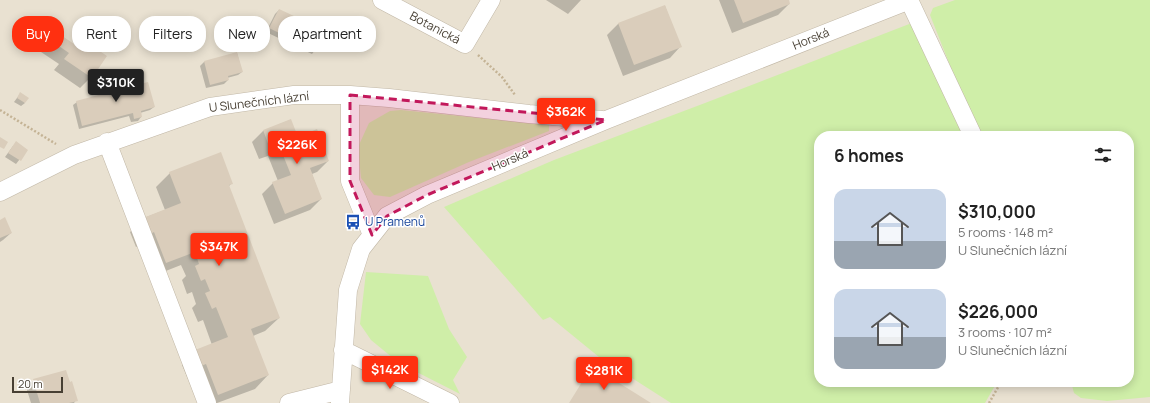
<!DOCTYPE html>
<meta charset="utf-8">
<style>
:root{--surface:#fff;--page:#f6f6f6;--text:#222;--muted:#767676;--accent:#ff3010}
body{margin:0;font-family:Manrope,sans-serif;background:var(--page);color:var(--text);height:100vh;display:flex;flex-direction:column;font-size:15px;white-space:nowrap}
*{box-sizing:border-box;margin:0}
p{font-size:13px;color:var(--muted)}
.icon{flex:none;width:22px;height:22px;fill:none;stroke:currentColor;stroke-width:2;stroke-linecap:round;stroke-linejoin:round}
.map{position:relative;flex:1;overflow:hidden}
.drawer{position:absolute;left:814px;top:131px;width:320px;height:256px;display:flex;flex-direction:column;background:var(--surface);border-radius:16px;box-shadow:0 2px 10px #0003}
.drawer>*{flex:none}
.top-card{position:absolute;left:12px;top:16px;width:380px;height:36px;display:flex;gap:8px}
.scale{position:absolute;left:12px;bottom:10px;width:51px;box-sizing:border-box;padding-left:4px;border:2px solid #473f33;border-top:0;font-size:11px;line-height:14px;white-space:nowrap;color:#473f33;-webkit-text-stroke:3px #fff;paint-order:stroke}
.price{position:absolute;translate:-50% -34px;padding:0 9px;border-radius:4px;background:var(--accent);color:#fff;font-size:13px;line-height:26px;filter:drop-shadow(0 1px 2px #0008)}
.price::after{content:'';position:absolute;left:50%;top:24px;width:12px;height:9px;margin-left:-6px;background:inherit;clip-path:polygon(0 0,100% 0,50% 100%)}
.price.active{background:#222;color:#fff}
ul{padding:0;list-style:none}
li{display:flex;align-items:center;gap:12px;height:100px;padding:0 20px}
li span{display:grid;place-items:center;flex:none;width:112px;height:80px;border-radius:12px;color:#555}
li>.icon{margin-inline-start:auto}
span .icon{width:48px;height:48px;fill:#fffc;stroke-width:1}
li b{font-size:17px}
h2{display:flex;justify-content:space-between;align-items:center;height:48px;padding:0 20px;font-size:17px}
.pill{padding:0 14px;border-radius:16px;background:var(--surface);box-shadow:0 2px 10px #0003;font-size:14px;line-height:36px}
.pill.active{background:var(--accent);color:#fff}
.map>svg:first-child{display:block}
.residential{fill:#e9e1d1;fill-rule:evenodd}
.green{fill:#cfeea8}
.shadow{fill:#0003}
.building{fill:#dacdbb}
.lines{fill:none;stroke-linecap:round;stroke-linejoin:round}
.minor-casing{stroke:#c1b7a6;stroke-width:19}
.path{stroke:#c4b395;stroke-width:2.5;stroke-dasharray:2 2;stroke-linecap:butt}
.minor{stroke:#fff;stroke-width:18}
.marked{fill:#c2185b;fill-opacity:0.2;stroke:#c2185b;stroke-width:3;stroke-dasharray:8 5;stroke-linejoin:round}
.labels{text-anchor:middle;stroke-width:3;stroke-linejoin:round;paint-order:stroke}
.street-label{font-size:12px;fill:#473f33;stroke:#fff}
.transit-label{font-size:12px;fill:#164399;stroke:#fff;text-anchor:start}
</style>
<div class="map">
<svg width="1150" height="403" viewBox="0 0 1150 403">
<rect width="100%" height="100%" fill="#f4efe4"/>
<path class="residential" d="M0,0H1150V403H0ZM819,136H1129V382H819Z"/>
<path class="green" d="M955,0H1150V397L1107,401L1081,398L1074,393L1071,382H1129V136H978L930,15L933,8Z
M917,21L970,136H819V382H997L985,403H671L599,357L550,317L543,320L444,207L554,160L705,103Z
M401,110L549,125V131L469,162L390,197L374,195L361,178L358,147L369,123L390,111Z
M366,272L428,276L449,329L467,357L453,380L460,394L399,363L371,340L360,324Z"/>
<path class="shadow" d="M546,0H581L568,14Z
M719,0H787L789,4L778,15L732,33Z
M665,6L680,47L670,58L623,76L607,35L618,24Z
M279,10L315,50L312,54L266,32L275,14Z
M39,21L73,45L79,38L91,77L80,88L54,70L59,64L23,40L28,32Z
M237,53L242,72L238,75L227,78L228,80L224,84L206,88L200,66L204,62Z
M130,80L132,87L154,107L150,110L140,113L141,117L138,121L131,122L129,116L79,129L73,105L77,102L117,91L115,86L119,83Z
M20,94L25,103L21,106L14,102Z
M290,120L297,138L328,161L317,172L312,174L321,199L310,210L274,224L262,194L273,183L278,181L268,156L259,159L252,142L263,131Z
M13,146L27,150L16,164L5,157Z
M170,173L232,183L228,187L279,318L265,331L253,336L268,375L255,389L217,403H202L192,378L188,379L182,365L196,351L212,345L203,320L198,322L192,308L196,304L192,292L187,294L182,280L186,276L181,265L153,276L141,245L136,247L130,232L144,218L165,210L156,187Z
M0,221L11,233L3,240L0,242Z
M34,380L76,400L74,403H31L26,387Z"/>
<path class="building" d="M734,0H789L790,4L743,23Z
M665,5L682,47L634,65L618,23Z
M279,9L326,31L316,51L269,28Z
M39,20L74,44L79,37L107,56L92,78L64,59L69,53L33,28Z
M237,52L243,72L228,76L229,80L210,85L204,61Z
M130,79L132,86L148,82L155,107L141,111L142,117L134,119L133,113L82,126L76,101L121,89L119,82Z
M20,92L29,98L25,103L17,98Z
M291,119L298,137L317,129L329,161L310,168L322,199L285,214L272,182L291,175L279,145L270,149L263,130Z
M0,137L8,142L4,149L0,147Z
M16,141L28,150L21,161L8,153Z
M221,152L233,184L229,185L280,318L251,329L269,375L218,395L206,364L201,366L195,350L228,337L216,307L212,309L205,293L210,291L205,279L201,281L195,266L199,264L195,252L166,263L154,232L150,234L143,218L181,203L169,172Z
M5,217L12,233L0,238V220Z
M592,366L651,403H569Z
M66,370L70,382L72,381L78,401L69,403H40L33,379Z"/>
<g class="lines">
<g class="minor-casing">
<path id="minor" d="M382,0L465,44L491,0
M909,0L973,136
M350,95V181L372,235
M107,142L207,403
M0,192L74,155L210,107L294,95H350L389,98L529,114L602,120
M343,350L450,403
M289,403L341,390
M340,403L348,290L361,249L387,216L427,195L606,120L910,0"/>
</g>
<path class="path" d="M478,55L502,77L515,95
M0,110L56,144
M989,403L1001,382"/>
<use href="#minor" class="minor"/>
</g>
<path class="marked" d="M350,95L606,120L427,195L387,216L372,235L350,181Z"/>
<defs>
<g id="bus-bare" transform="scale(1.2)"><path d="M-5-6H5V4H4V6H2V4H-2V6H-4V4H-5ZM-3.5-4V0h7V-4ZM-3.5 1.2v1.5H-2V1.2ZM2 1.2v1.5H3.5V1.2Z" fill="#1a4fb4" stroke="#fff" stroke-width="2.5" paint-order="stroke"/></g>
</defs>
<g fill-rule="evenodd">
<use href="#bus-bare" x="353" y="222"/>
</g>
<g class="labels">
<g class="street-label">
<text transform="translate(435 28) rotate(28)" y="4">Botanická</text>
<text transform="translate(811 39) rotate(-22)" y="4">Horská</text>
<text transform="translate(259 102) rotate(-7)" y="4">U Slunečních lázní</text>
<text transform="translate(510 160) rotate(-23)" y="4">Horská</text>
</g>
<g class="transit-label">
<text x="365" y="226">U Pramenů</text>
</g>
</g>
</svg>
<div class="scale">20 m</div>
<b class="price active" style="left:116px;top:103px">$310K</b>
<b class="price" style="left:566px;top:132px">$362K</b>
<b class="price" style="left:297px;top:165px">$226K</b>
<b class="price" style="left:219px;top:267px">$347K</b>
<b class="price" style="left:390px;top:390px">$142K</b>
<b class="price" style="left:604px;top:391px">$281K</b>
<div class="top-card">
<a class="pill active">Buy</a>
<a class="pill">Rent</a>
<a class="pill">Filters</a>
<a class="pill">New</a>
<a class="pill">Apartment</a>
</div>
<section class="drawer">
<h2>6 homes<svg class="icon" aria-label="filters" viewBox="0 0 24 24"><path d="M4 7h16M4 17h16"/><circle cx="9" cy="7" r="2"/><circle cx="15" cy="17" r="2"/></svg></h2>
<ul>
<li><span style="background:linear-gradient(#c9d6e8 65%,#9aa5b1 0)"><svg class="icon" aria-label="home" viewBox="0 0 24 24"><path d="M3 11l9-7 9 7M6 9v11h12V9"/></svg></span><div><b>$310,000</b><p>5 rooms · 148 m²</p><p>U Slunečních lázní</p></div></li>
<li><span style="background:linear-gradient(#c9d6e8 60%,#9aa5b1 0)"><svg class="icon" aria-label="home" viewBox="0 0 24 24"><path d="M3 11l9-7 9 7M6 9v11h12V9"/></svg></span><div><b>$226,000</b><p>3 rooms · 107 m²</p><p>U Slunečních lázní</p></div></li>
</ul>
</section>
</div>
